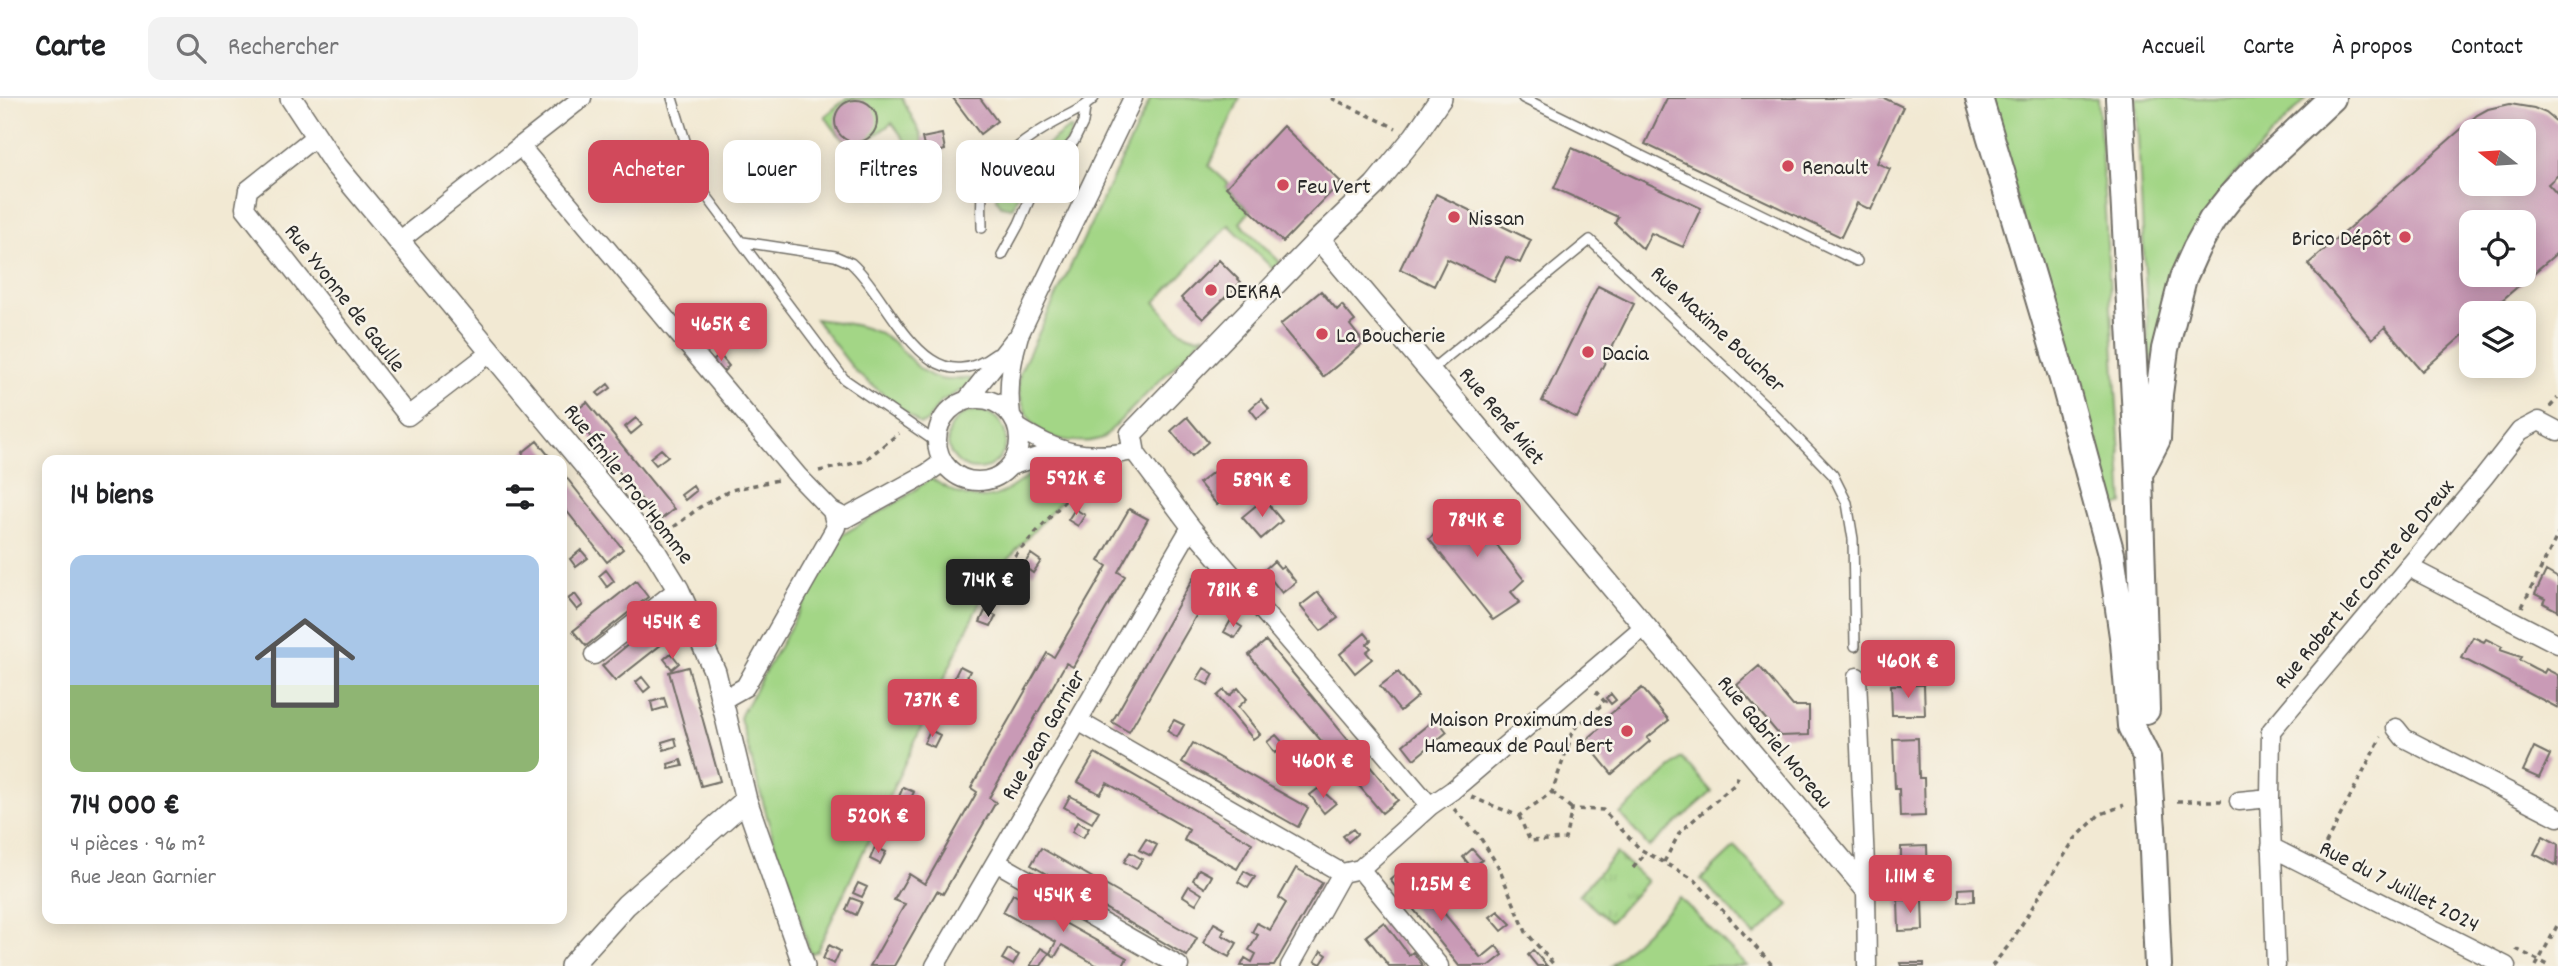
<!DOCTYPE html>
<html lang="fr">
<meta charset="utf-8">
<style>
:root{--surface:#fff;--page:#f2f2f2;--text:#202124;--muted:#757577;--line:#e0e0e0;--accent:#d1495b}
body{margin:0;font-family:Dekko,sans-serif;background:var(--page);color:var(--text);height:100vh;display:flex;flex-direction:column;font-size:26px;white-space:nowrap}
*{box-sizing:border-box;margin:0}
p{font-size:23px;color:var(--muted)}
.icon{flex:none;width:38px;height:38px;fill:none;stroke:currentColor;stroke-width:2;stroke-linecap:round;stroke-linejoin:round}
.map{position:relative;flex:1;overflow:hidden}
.sheet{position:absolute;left:42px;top:357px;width:525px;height:469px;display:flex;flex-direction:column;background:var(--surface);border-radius:14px;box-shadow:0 4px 18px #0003}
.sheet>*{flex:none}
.hud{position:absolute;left:588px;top:42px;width:665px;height:63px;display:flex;gap:14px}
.needle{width:46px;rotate:287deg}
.controls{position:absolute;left:2459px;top:21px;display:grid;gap:14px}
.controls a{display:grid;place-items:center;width:77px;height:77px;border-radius:14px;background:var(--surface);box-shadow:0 4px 18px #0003;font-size:35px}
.price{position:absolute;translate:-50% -60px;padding:0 16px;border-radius:7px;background:var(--accent);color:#fff;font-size:23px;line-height:46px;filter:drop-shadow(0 2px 4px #0008)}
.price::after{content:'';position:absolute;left:50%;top:42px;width:21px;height:16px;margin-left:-10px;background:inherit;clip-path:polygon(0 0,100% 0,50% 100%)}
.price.active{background:#222;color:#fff}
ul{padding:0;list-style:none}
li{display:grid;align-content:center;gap:14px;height:371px;padding:0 28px}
li span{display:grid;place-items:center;height:217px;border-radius:14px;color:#555}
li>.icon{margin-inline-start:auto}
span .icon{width:126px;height:126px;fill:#fffc;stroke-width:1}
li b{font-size:30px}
h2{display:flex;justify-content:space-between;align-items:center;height:84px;padding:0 28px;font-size:30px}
.chip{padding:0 24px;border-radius:14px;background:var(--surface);box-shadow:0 4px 18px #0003;font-size:24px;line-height:63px}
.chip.active{background:var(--accent);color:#fff}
header{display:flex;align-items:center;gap:42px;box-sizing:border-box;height:98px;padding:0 35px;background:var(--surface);border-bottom:2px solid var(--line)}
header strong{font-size:33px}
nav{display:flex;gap:38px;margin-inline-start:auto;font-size:24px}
.search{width:490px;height:63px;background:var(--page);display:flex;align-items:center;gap:18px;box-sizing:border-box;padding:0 24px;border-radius:14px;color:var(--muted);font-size:26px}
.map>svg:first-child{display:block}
.green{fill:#a3d686;stroke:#678058;stroke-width:2}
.park{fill:url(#park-tufts);stroke:#678058;stroke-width:2}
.building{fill:#c99ab6;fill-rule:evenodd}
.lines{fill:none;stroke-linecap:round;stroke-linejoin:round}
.service-casing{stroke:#716e66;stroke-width:12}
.minor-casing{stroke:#716e66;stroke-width:21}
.tertiary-casing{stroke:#716e66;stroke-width:24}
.primary-casing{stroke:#716e66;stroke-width:30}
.path{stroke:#716e66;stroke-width:3.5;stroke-dasharray:5 5;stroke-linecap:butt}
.service{stroke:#fff;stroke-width:9}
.minor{stroke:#fff;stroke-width:18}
.tertiary{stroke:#fff;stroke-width:21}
.primary{stroke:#fff;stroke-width:26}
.primary-bridge-casing{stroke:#716e66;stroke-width:30;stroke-linecap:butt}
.primary-bridge{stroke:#fff;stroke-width:26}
.poi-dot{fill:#d1495b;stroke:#f7f3e8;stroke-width:2.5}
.labels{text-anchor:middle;stroke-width:5;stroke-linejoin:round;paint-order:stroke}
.poi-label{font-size:23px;fill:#2b2b2b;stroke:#f7f3e8;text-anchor:start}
.street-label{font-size:23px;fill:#2b2b2b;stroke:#f7f3e8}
</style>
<header>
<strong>Carte</strong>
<div class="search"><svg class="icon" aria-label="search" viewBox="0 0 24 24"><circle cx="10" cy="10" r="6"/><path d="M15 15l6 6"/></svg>Rechercher</div>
<nav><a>Accueil</a><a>Carte</a><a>À propos</a><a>Contact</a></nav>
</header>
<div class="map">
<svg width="2558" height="868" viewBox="0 0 2558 868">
<defs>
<pattern id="park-tufts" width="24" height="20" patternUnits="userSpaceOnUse" patternTransform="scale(1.75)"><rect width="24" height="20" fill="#a3d686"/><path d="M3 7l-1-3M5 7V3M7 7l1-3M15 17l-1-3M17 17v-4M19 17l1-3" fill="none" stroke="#8cb874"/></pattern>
</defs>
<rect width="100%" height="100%" fill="#f7f3e8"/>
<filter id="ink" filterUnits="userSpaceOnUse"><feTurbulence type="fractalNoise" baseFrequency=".0143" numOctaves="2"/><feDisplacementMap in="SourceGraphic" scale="14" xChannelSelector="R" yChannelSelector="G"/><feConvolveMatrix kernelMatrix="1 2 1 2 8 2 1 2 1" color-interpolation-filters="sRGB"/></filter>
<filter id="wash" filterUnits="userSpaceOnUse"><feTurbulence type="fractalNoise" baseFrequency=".00686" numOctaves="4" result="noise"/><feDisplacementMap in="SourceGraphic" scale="28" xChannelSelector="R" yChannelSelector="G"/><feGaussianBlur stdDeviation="1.57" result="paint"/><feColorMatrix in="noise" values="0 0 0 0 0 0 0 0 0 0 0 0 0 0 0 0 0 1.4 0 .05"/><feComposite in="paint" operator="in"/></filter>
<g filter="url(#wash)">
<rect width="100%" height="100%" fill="#f2e9d3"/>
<path class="green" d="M847,0H902L921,37L926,56L938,82L936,84L892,25C857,51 850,57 825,18Z
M1151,0H1240L1209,68L1229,86L1226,89L1250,113L1240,125L1280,164L1273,171L1229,127L1155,204C1168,218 1184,246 1205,237L1104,339C1089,347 1056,344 1041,333C1025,321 1015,293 1020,274Z
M1987,0H2098L2123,406L2107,411Z
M2136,0H2307L2229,82L2152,262L2149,255Z
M1069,30H1072C1070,53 1044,60 1031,75C1022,84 1018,99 1012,110L1001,108L996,99L999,87L1005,78Z
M815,221C841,225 870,226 892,243C906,254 915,271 932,278C950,287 962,277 974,281L963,291L940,304L927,324L920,326L856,274Z
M948 342a29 29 0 1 1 58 0a29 29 0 1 1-58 0Z
M1058,367L1084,370L1087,374L991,480L817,853L810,856L788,777H783L740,620L742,615L842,437L904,400L931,380C955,397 982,409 1009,391C1029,379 1033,369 1058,367Z
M1682,660L1712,694L1649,749L1620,716Z
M1735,749L1789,807L1755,838L1701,781Z
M1680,800L1747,868H1611Z"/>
<path class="park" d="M1616,755L1647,783L1610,824L1579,797Z"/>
<g id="blocks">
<path class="building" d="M953,0H980L997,23L980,36Z
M1667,0H1884L1903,9L1877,65L1890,71L1871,112L1857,105L1841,139L1645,46Z
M835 23a21 21 0 1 1 42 0a21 21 0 1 1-42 0Z
M2510,6L2534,10L2546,15L2558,25V77L2548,86L2558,97V154L2487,215H2471V230L2422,273L2385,229L2372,241L2308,166L2477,17L2488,11ZM2471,33H2524V86H2471ZM2471,124H2524V177H2471Z
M1283,28L1341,84L1283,144L1226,89Z
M942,36L945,52L926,57L922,40Z
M1572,50L1701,110L1683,149L1651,135L1643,151L1615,125L1618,119L1554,90Z
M1436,96L1531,142L1520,165L1506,159L1494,183L1447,161L1434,188L1400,171Z
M1219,162L1241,184L1203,221L1181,200Z
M1598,188L1634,206L1577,320L1542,303Z
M1321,193L1337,212L1342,207L1355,223L1350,227L1364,245L1323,279L1280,227Z
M720,257L729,268L723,274L713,263Z
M608,286L611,290L600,298L597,295Z
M1261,301L1269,311L1257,320L1250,311Z
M587,304L674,411L659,423L572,316Z
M1187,319L1208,344L1192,358L1171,333Z
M636,320L642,327L631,336L625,329Z
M537,343L550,359L552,362H527L522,355Z
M661,351L668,358L656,367L650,360Z
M1216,372L1233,394L1217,407L1199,385Z
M562,374L623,451L607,464L562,407Z
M693,388L696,393L685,402L681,397Z
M1264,401L1282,423L1261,441L1242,419Z
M1455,402L1468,410L1524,482L1511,494L1520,504L1493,522L1429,441L1443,429L1436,423L1443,410Z
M1075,411L1085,417L1078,428L1068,422Z
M1129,411L1148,421L1118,474L1125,478L1091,537L1073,569L1066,565L989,700L996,704L943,796L937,793L894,868H870L905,806L894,802L909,776L925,786L977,694L971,690L999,639L1047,555L1054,559L1107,468L1099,463Z
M581,452L588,460L576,469L570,461Z
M1031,456L1041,463L1033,475L1023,468Z
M1274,463L1280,470L1283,468L1296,484L1282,495L1264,472Z
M606,472L614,483L607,489L599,478Z
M2546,473L2558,480V513L2543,505L2545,501L2535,496Z
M1196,475L1215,485L1129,634L1112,624Z
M636,483L648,499L586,548L573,533Z
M1318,494L1338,520L1321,533L1300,508Z
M575,496L583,507L577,512L568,501Z
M985,513L996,518L991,528L980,524Z
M663,518L676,535L615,583L602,568Z
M1231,522L1242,529L1235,540L1224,534Z
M1365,535L1371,542L1367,546L1371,550L1366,554L1372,561L1355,575L1340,556Z
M2473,539L2484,544L2486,541L2502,549L2500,552L2521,559L2519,562L2534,570L2544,575L2546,571L2558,577V610L2462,560Z
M1266,543L1398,702L1382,715L1249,557Z
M671,555L679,565L672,571L664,561Z
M960,568L970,573L964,585L954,580Z
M1759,568L1793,608H1809V637L1780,638L1737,587Z
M688,569L720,683L701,688L669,574Z
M1204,570L1214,576L1208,587L1197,581Z
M1398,574L1418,598L1400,613L1380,588Z
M642,579L650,589L644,594L636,584Z
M1891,587H1924L1925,617H1892Z
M1238,590L1247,601L1238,609L1260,636L1253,641L1217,598L1224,592L1229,598Z
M1642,590L1669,622L1647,640L1650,643L1612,676L1585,643L1606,625L1603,622Z
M1611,596L1616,602L1611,606L1606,600Z
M664,600L667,609L653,613L651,604Z
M1436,620L1447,634L1414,661L1403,647Z
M1174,622L1184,627L1177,639L1167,633Z
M930,632L940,637L934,649L924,645Z
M1276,637L1285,647L1275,655L1267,644Z
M675,640L677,648L664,652L662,644Z
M1918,640L1919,680H1924L1925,718L1900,719L1899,691H1895L1893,641Z
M1193,645L1308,710L1298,729L1182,664Z
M2534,649L2550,657L2539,680L2523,673Z
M1095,655L1252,745L1237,771L1184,742L1189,732L1107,685L1100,696L1078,684Z
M681,662L683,668L669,671L668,666Z
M903,689L914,694L908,706L898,701Z
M1319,690L1336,705L1324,715L1310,697Z
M1070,698L1099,713L1092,725L1064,709Z
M1077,724L1089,730L1083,740L1072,734Z
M1353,731L1357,736L1348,744L1343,738Z
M2543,738L2558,746L2557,768L2534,756Z
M1146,741L1157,747L1151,758L1139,752Z
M1927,748L1928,783L1898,784L1897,760H1901V749Z
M875,749L886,754L880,766L870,761Z
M1041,750L1197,840L1187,858L1031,767Z
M1472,751L1482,762L1472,770L1463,759Z
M1130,754L1142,761L1136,771L1124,764Z
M1406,769L1481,860L1496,848L1503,857L1489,868H1459L1390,782Z
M1296,770L1322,785L1274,868H1241L1245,860L1252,864L1256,856L1249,852L1258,837L1252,834L1257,825L1270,832L1286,805L1279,800Z
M1199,771L1212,778L1205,790L1193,782Z
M1244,773L1255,779L1248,790L1238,784Z
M858,785L867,789L862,799L853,795Z
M1189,788L1202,796L1196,806L1183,798Z
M1974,790V803L1959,804V791Z
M1013,796L1127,860L1123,868H1098L1062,847L1055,859L1050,855L1056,844L1003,814Z
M851,800L862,804L856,817L846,812Z
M1898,802H1922L1923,832L1899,833Z
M1498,813L1511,826L1502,833L1490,819Z
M1384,824L1409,857L1413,854L1423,868H1389L1366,838Z
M1214,825L1225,831L1222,837L1237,845L1229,859L1203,845Z
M829,847L840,853L834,866L823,861Z
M1041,850L1049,855L1041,868H1030Z
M1008,851L1019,857L1013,867L1002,861Z
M1533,852L1547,868H1537L1528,857Z
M1321,853L1327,857L1321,866L1315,863Z
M1900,865H1924V868H1901Z"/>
</g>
</g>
<g filter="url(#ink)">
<use href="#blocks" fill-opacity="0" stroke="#716e66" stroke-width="2"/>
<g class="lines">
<g class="service-casing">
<path id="service" d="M672,0L699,88L844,281L936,344
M1523,0L1857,163
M982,130C982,119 981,107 982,97C987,65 1036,34 1063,20C1075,13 1085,10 1094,0
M743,144L835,158L851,165C892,201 924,309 995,256
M1002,157L1019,126L1036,86L1074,43L1083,25L1085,10
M1431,272L1590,142L1767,309L1833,377L1847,405L1853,441L1855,548"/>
</g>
<g class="minor-casing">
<path id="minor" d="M316,38L248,92L245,110L408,318L491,254
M520,48L798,378L832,413L836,429L745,589L722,602
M399,143L582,0
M937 342a41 41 0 1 1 82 0a41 41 0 1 1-82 0Z
M966,303L1014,242
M1011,317C1007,289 1011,264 1019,237L1133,0
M1017,329C1059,356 1085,362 1134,353L1191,429L1430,708
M1010,368L1059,352
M832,413L846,420L926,376L943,364
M2410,467L2418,474L2558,546
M594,557L678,491
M1857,579L1866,791L1867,868
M1078,623L1342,775L1360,771L1430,708L1453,692L1646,527
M2396,630L2404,640L2558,719
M2270,700L2276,868
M2239,703L2270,700L2271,633L2484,379L2520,333L2539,323L2558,333
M2271,749L2506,868
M996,764L1179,868
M1360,771L1439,868
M935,868L1191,429
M1290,868L1342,775"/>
</g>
<g class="tertiary-casing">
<path id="tertiary" d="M291,0L334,65L651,447L678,491L715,574L746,702L804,868
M1319,141L1866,791
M1134,353L1131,336L1319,141L1375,87L1415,38L1441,0
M571,868L626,807L746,702"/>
</g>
<g class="primary-casing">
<path id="primary" d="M1979,0L2066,291L2111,456L2124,545L2131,628L2147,660
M2119,0L2139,376L2146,612
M2139,376L2157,341L2159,296L2165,251L2183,180L2196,151L2212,122L2231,98L2254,73L2332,0
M2152,731L2158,868"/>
</g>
<path class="path" d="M1331,0L1396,30
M2550,309L2558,300
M819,373L864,363L899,335
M666,435L700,409L731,392L778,382
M981,495L1090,375
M2522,509L2558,436
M1552,694L1572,711
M1471,699L1519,718L1552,694L1574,631L1605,604L1596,594
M2177,703H2223
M1454,711L1478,736L1498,768L1526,834L1555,868
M1519,718L1530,743L1565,741L1572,711L1603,712L1640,751L1695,782L1773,868
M2321,755L2381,639
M1664,764L1680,734L1735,686L1740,674
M1633,770L1646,755
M2516,851L2550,868
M1992,868L2009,847L2074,742L2099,717L2124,707
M2536,868L2558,826"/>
<use href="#service" class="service"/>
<use href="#minor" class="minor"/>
<use href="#tertiary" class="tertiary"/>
<use href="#primary" class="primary"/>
<g class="primary-bridge-casing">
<path id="primary-bridge" d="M2147,660L2152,731"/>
</g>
<use href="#primary-bridge" class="primary-bridge"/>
</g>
</g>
<g class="poi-dot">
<circle cx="1788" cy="68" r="7"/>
<circle cx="1283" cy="87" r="7"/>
<circle cx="1454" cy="119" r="7"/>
<circle cx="2405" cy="139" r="7"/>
<circle cx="1211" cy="192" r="7"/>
<circle cx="1322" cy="236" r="7"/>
<circle cx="1588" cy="254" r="7"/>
<circle cx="1627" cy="633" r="7"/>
</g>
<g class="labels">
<g class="poi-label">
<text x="1802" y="76">Renault</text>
<text x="1297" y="95">Feu Vert</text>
<text x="1468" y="127">Nissan</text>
<text x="2391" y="147" text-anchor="end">Brico Dépôt</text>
<text x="1225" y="200">DEKRA</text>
<text x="1336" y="244">La Boucherie</text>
<text x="1602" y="262">Dacia</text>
<text x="1613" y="628" text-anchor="end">Maison Proximum des<tspan x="1613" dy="26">Hameaux de Paul Bert</tspan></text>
</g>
<g class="street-label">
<text transform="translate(346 199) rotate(52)" y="8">Rue Yvonne de Gaulle</text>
<text transform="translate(1719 230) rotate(43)" y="8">Rue Maxime Boucher</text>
<text transform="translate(1503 317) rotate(50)" y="8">Rue René Miet</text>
<text transform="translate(630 385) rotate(52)" y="8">Rue Émile Prod'Homme</text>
<text transform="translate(2363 485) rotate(-50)" y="8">Rue Robert 1er Comte de Dreux</text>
<text transform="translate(1042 636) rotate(-60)" y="8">Rue Jean Garnier</text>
<text transform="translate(1776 643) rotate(50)" y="8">Rue Gabriel Moreau</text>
<text transform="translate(2400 787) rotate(27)" y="8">Rue du 7 Juillet 2024</text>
</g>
</g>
</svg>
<div class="controls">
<a><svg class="needle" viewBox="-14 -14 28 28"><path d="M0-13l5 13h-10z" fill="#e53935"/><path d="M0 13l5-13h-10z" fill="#757577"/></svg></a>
<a><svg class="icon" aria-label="locate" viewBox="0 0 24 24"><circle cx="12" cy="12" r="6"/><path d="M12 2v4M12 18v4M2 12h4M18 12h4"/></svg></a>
<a><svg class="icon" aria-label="layers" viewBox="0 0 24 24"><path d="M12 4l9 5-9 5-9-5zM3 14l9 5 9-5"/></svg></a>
</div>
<b class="price" style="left:721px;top:265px">465K €</b>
<b class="price" style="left:1076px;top:419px">592K €</b>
<b class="price" style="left:1262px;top:421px">589K €</b>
<b class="price" style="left:1477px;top:461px">784K €</b>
<b class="price active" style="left:988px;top:521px">714K €</b>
<b class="price" style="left:1233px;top:531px">781K €</b>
<b class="price" style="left:672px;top:563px">454K €</b>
<b class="price" style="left:1908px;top:602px">460K €</b>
<b class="price" style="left:932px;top:641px">737K €</b>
<b class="price" style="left:1323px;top:702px">460K €</b>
<b class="price" style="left:878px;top:757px">520K €</b>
<b class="price" style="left:1910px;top:817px">1.11M €</b>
<b class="price" style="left:1441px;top:825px">1.25M €</b>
<b class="price" style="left:1063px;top:836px">454K €</b>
<div class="hud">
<a class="chip active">Acheter</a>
<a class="chip">Louer</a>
<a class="chip">Filtres</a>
<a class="chip">Nouveau</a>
</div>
<section class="sheet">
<h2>14 biens<svg class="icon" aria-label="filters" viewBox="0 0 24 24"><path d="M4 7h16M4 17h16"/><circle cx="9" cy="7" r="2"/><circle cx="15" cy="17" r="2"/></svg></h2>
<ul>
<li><span style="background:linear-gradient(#a9c7e8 60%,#8fb573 0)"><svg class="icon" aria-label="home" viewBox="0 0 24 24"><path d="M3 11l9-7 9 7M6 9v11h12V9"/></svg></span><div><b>714 000 €</b><p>4 pièces · 96 m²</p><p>Rue Jean Garnier</p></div></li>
</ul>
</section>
</div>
